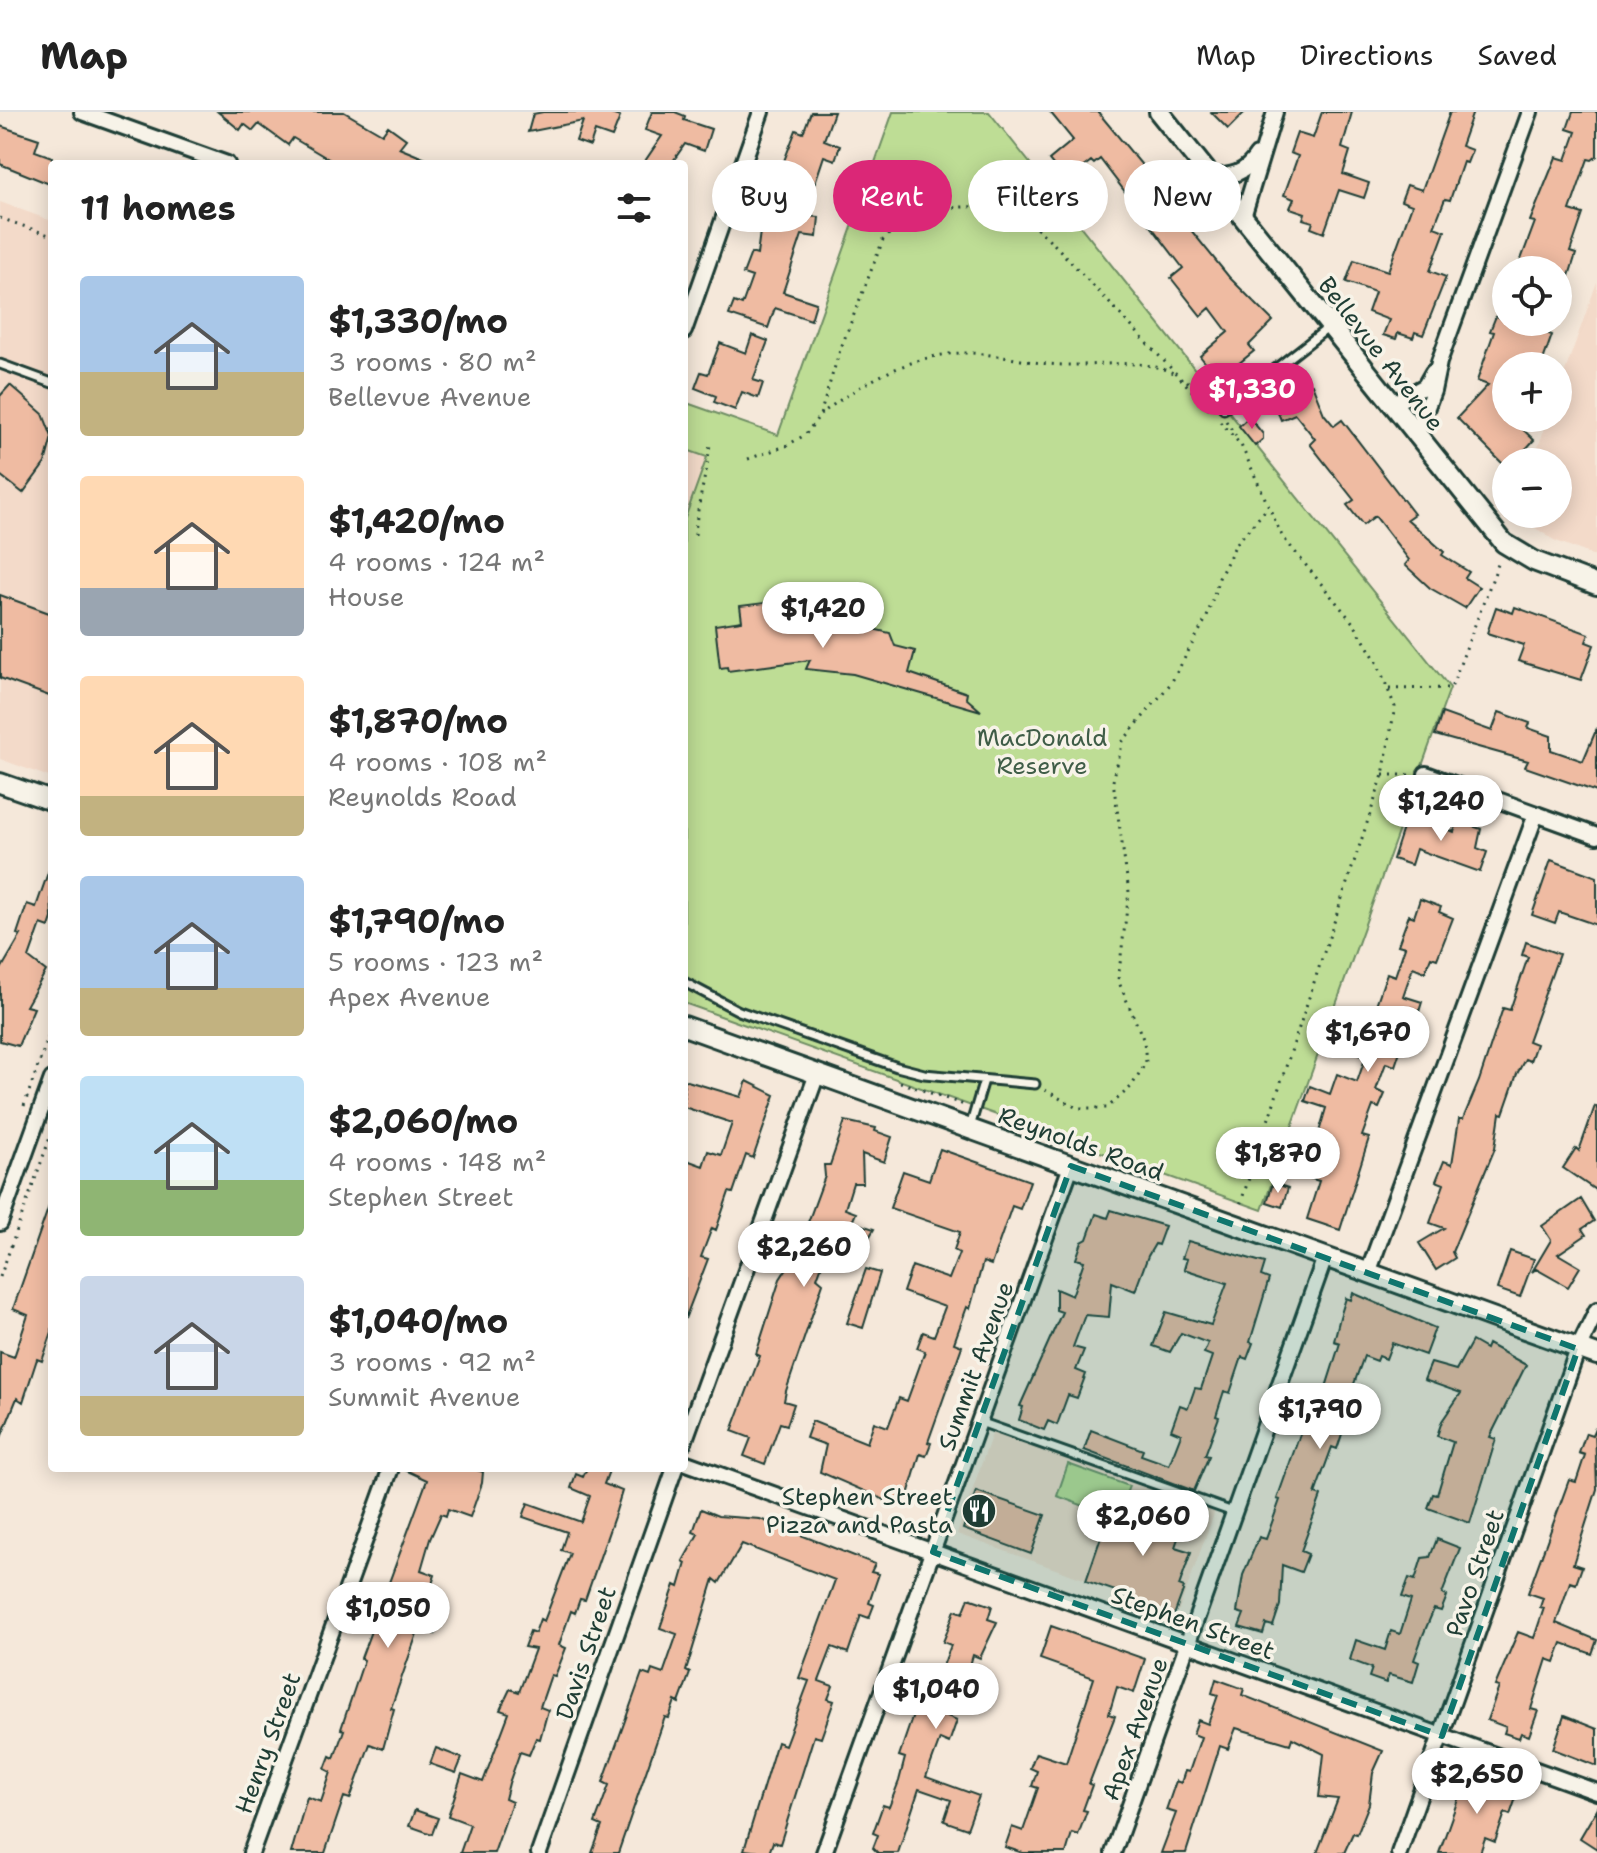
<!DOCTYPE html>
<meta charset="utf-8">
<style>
:root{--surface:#fff;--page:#f6f6f6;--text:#222;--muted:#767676;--line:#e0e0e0;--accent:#db2777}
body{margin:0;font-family:"Shantell Sans",sans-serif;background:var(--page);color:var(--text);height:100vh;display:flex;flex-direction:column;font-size:30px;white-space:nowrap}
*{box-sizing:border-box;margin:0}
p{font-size:26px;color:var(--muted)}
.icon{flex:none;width:44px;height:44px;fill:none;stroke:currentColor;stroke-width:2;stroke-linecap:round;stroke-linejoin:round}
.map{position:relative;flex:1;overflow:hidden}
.details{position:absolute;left:48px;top:48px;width:640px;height:1312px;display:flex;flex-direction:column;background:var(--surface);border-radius:8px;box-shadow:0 4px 20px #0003}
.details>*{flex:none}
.top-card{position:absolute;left:712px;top:48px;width:760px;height:72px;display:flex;gap:16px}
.controls{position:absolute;left:1492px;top:144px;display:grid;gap:16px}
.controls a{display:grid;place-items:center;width:80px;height:80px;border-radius:50%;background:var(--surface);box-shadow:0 4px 20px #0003;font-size:40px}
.price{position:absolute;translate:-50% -68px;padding:0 18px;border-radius:28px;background:#fff;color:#222;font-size:26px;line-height:52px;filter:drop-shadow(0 2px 4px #0008)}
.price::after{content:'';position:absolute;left:50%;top:48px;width:24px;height:18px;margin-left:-12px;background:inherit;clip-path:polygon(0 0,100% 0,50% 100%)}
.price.active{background:var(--accent);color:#fff}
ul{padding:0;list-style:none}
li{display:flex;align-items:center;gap:24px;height:200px;padding:0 32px}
li span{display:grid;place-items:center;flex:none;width:224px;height:160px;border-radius:8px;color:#555}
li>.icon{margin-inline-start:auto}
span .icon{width:96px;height:96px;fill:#fffc;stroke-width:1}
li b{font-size:34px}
h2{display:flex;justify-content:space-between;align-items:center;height:96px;padding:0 32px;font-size:34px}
.pill{padding:0 28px;border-radius:36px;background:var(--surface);box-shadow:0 4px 20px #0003;font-size:28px;line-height:72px}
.pill.active{background:var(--accent);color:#fff}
header{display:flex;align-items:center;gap:48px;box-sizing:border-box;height:112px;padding:0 40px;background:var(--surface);border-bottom:2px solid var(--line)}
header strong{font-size:38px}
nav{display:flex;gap:44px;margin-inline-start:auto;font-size:28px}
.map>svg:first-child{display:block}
.built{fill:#f3dac9}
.green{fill:#bedd95;stroke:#6e8d64;stroke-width:2}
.building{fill:#efbba2;stroke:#1f3d34;stroke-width:2}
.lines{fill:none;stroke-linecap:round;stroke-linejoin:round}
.service-casing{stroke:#1f3d34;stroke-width:13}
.minor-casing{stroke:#1f3d34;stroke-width:20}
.tertiary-casing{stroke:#1f3d34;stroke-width:24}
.path{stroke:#1f3d34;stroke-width:3;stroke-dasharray:2 6;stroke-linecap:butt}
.service{stroke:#f7f3e8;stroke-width:7}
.minor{stroke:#f7f3e8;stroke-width:14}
.tertiary{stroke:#f7f3e8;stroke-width:18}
.marked{fill:#0f766e;fill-opacity:0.2;stroke:#0f766e;stroke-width:6;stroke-dasharray:16 10;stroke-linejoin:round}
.labels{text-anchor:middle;stroke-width:7;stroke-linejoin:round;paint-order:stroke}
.street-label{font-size:24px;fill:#1f3d34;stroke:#f7f3e8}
.park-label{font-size:24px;fill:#3f5d47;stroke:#f7f3e8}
.poi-label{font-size:24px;fill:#1f3d34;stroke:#f7f3e8;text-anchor:end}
</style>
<header>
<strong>Map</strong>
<nav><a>Map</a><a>Directions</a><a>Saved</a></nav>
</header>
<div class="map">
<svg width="1597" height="1741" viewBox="0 0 1597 1741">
<rect width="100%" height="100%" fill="#f5e8da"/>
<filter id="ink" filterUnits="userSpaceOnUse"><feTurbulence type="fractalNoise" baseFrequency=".0125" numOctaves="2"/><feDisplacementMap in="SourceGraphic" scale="16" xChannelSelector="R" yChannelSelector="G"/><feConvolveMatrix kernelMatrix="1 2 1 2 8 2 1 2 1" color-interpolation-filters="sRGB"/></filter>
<g filter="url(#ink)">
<path class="built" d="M0,90L52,109V666L0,647Z
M1597,170V445L1554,428L1514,402H1558V350H1533L1548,306H1558V279Z
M684,337L707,344L684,409Z
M996,1310L1218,1391L1179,1498L1167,1504L1131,1484L957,1422Z"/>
<path class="green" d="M893,0H989L1450,576L1262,1098L684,891V409L707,345L684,337V290L778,323Z
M1068,1352L1129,1374L1123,1390L1114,1388L1108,1403L1057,1384Z"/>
<path class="building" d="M218,0H344L382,22L388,14L406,27L399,36L438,52H337L293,26L288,33L259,12L253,19L244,12L240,18Z
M543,0H605L620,5L612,25L595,19L590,34L576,29L583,9L528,20L533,2Z
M652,0H675L685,4L684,8L711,17L704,39L685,32L671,52H643L662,24L645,18Z
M811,0H834L824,28L840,34L835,48L824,44L804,104L819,105L817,125L802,123L783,180L816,191L811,208L775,196L768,216L729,203L734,190L742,193L752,165L743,162L751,141L757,143L763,96H773L782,69L777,67L796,18L803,21Z
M1050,0H1098L1189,110L1186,112L1229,165L1273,209L1249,233L1254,239L1221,266L1222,271L1212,279L1198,262L1207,253L1200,244L1228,220L1210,196L1201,204L1171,166L1183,156L1100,47L1094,52L1091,49L1066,69L1049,48L1073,28Z
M1211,0H1245L1228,17Z
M1322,0H1352L1342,36L1350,39L1343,62L1369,71L1364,86L1339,78L1324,121L1311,116L1313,110L1303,107L1305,101L1290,96L1294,87L1284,83L1298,44L1290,41L1297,21L1313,26Z
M1450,0H1473L1461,34L1472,38L1467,51L1463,50L1450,88L1445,87L1434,115L1445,119L1430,159L1446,165L1423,223L1415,220L1413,226L1398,221L1396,227L1383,223L1389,208L1368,200L1375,180L1346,170L1354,148L1388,159L1412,93L1401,89L1407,73L1422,78Z
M1573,0H1597V44L1592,48L1588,47L1570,98L1583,102L1570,140L1576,142L1569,164L1558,158H1533L1519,153L1535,110L1530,109L1556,45L1566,48L1576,20L1567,17Z
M0,14L39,27L35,39L52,45V73L0,52Z
M1496,204L1552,223L1541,254H1506V306H1511L1534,328L1514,350H1506V355L1457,306L1488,273L1477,269L1494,220L1490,219Z
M752,223L768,229L753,268L763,271L758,286L742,280L735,298L714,290L716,284L695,276L701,260L708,262L720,231L746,241Z
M1312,272L1324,302L1334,314L1342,308L1414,402L1407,407L1444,440L1442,443L1469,460L1465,466L1479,475L1465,496L1430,476L1405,453L1409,448L1375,404L1363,413L1347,393L1354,388L1310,332L1315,327L1295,302L1281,308L1273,288Z
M10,273L43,302L52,325L45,351L23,381L0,363V284Z
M1249,305L1263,322V327L1255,334L1239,314Z
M0,483L52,502V585L0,566Z
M773,490L776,511L826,505L851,507V512L890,521L895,534L915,539L909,561L967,581L966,586L981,599L853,562L806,557L810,548L728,559L727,555L720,556L715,513L742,509L740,494Z
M1496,495L1513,501L1515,495L1589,522L1586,530L1594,533L1581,568L1518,549L1524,533L1487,521Z
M1499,600L1530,611L1528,616L1551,624V638L1583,649L1597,616V680L1525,655L1528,649L1435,623L1442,601L1492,619Z
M1408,701L1454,720L1458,709L1481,717L1477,736L1487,740L1480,760L1416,737L1411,753L1393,747Z
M1551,748L1597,765V813L1559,800L1555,811L1532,803Z
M50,755L52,806L49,815L41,812L29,846L46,859L26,894L34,896L18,934L0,929V859L21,823L17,822L27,792L36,795Z
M1420,787L1441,795L1439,800L1453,806L1437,847L1431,845L1425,860L1413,855L1403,884L1422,890L1415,913L1393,906L1384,934L1400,939L1395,954L1386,951L1376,978L1385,982L1379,996L1373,994L1362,1024L1369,1026L1340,1118L1307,1107L1319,1069L1306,1065L1326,996L1305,989L1310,974L1330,982L1337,962L1357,970L1366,944L1359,942L1387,861L1395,864L1405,835L1398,833L1409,803L1414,805Z
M1526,830L1559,842L1528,929L1536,932L1530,949L1525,947L1517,962L1503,1002L1500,1001L1495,1036L1452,1140L1455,1146L1436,1158L1419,1131L1444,1116L1430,1111L1444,1072L1436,1069L1444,1049L1452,1052L1459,1007H1463L1479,969L1503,896L1510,898L1528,845L1522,843Z
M684,968L741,985L747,969L775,983L753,1046L746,1043L733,1081L729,1080L716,1118L712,1116L701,1145L708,1147L685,1207L684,1119L688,1108L684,1106V1047L703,1054L708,1039L721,1043L732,1011L684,995Z
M1595,994L1597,995V1079L1563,1056L1576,1036L1579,1039Z
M845,1009L876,1016L875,1019L892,1025L884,1050L862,1042L863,1071H853L845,1097L856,1101L852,1110L874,1117L866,1131L834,1120L817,1166L823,1171L786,1279L784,1289L794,1292L787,1313L780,1311L765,1352L744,1344L751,1326L732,1319L760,1244L756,1242L780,1167L801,1134L796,1132L803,1112L807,1113L825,1064L824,1053H830Z
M940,1037L1030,1069L1020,1097L1012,1094L991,1153L983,1150L970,1197L967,1195L954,1231L962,1234L928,1330L931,1331L926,1344L920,1342L908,1383L900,1381L896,1393L820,1360L826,1333L806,1326L812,1309L867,1331L874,1310L888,1315L899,1286L907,1289L925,1239L917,1236L923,1220L934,1224L945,1195L903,1180L912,1154L949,1167L959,1141L954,1138L960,1120L890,1096L903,1059L929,1068Z
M1273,1071L1288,1076L1282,1095L1267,1090Z
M1581,1087L1594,1109L1582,1117L1586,1123L1558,1142L1580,1155L1568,1175L1536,1157L1532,1160L1551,1128L1542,1114Z
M49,1094H52V1220L42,1249L37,1247L23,1290L17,1286L0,1328V1240L14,1245L28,1203L13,1197Z
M1111,1098L1165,1114L1158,1133L1155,1132L1148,1144L1135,1179L1112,1170L1109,1205L1085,1203L1073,1235L1084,1238L1076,1258L1086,1262L1077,1286L1068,1283L1057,1313L1048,1309L1044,1318L1019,1308L1023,1295L1020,1294L1062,1200L1056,1198V1177L1072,1184L1084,1149L1076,1147L1082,1130L1087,1127L1096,1102L1108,1106Z
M1188,1129L1265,1151L1261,1164L1269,1167L1250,1230L1253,1231L1247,1247L1242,1245L1230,1281L1224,1279L1216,1304L1219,1305L1205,1343L1209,1344L1194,1379L1084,1338L1091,1318L1143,1338L1141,1343L1169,1353L1181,1322L1171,1318L1180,1293L1188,1296L1195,1276L1201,1277L1212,1244L1204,1241L1208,1231L1181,1221L1170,1240L1153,1234L1166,1200L1211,1213L1227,1171L1184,1157L1187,1147L1182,1146Z
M1510,1139L1534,1147L1520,1185L1497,1177Z
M866,1157L880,1161L863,1216L847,1211Z
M1353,1181L1435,1216L1425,1243L1392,1231L1386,1247L1379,1244L1377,1249L1364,1244L1339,1314L1344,1316L1337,1337L1332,1335L1315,1382L1321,1384L1301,1439L1308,1442L1301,1460L1282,1453L1280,1493L1273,1514L1266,1512L1263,1522L1239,1515L1244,1502L1237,1500L1243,1463L1259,1425L1266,1427L1280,1388L1277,1387L1304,1311L1298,1309L1303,1293L1311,1296L1318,1277L1323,1279L1327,1272L1340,1231L1334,1229L1340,1205L1346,1186L1351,1188Z
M1472,1229L1486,1237L1488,1232L1526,1253L1490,1325L1496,1327L1470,1411L1428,1396L1433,1382L1437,1383L1453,1330L1437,1324L1442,1309L1461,1281L1424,1268L1431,1251L1456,1258Z
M1595,1316L1597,1377L1573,1452L1582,1455L1576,1472L1570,1470L1556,1511L1597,1528L1592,1542L1562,1531L1555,1550L1547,1547L1531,1597L1538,1599L1529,1624L1521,1621L1519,1626L1504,1621L1506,1615L1487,1608L1499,1575L1495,1574L1518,1520L1534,1526L1544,1496L1540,1495L1543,1486L1528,1481L1569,1368L1576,1370L1585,1343L1579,1341L1586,1321L1592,1323Z
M401,1356H471L483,1360L482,1371L470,1405L448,1397L446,1404L441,1402L430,1427L421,1458L435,1463L422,1502L440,1509L435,1522L419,1516L391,1596L394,1597L383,1637L370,1632L350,1687L344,1685L325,1741H291L307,1685L321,1690L331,1660L325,1657L330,1644L334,1646L344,1618L341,1617L364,1548L361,1546L427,1368Z
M587,1356H610L604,1372L622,1379L616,1399L585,1488L580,1487L575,1501L571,1499L559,1533L566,1536L555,1564L551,1563L540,1595L548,1598L540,1627L536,1626L529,1643L520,1640L509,1671L505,1687L512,1690L494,1741H460L470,1712L448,1704L462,1662L483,1670L509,1601L500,1598L510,1577L519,1580L535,1537L524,1535L530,1519L535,1521L540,1507L544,1509L570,1441L561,1438L567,1420L523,1405L528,1391L581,1410L590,1384L571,1376L576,1362L583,1365Z
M976,1379L1045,1403L1031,1442L963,1417Z
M1166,1383L1190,1392L1175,1435L1191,1440L1179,1474L1184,1476L1176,1498L1173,1506L1163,1510L1125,1497L1130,1484L1086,1469L1114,1387L1159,1404Z
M701,1397L718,1404L760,1407L875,1452L871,1460L879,1462L869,1491L874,1493L869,1506L861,1503L848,1541L832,1535L819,1569L833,1574L828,1587L834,1589L821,1626L814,1624L780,1732L773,1730L769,1741L744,1738L777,1630L785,1633L809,1569L799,1566L835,1468L742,1432L719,1471L714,1467L686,1559L690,1561L679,1591L675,1589L669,1606L665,1605L618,1741H592L602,1714L595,1711L609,1673L603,1670L642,1561L650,1564L652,1558L663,1562L677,1522L660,1516L675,1473L679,1475L686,1451L683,1449L698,1422L693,1420Z
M1437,1427L1460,1436L1442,1482L1447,1484L1441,1499L1434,1497L1423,1523L1414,1548L1419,1550L1413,1570L1389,1563L1386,1571L1369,1565L1372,1556L1350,1548L1356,1528L1385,1538L1391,1519L1400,1522L1411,1488L1402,1485L1409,1466L1415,1468L1422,1446L1430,1445Z
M969,1486L992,1494L988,1507L997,1510L980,1546L973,1543L969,1557L965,1555L947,1604L957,1608L949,1631L940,1627L926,1665L979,1684L967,1717L944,1709L951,1688L919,1677L898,1741H878L873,1736L878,1723L873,1721L883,1693L889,1695L899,1669L905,1646L899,1644L922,1577L930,1555L941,1559L951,1533L943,1530L947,1520L955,1498L963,1501Z
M1051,1514L1145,1547L1134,1581L1117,1575L1109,1602L1115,1604L1089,1672L1092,1673L1083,1698L1087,1699L1078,1723L1072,1721L1066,1741H1023L1005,1735L1012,1715L1023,1719L1038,1676L1032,1674L1037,1659L1030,1656L1036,1641L1066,1651L1094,1566L1040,1547Z
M1216,1567L1244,1577L1242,1583L1383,1639L1373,1661L1369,1692L1357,1722L1353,1721L1344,1741H1317L1338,1687L1319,1685L1324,1642L1292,1626L1290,1632L1236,1616L1228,1637L1220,1634L1186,1741H1161L1176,1701L1166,1698L1176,1669L1181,1671L1185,1659L1189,1660L1201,1625L1193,1622L1198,1608L1208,1612L1218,1583L1212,1581Z
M1564,1604L1597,1617V1654L1553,1637Z
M436,1636L462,1646L456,1661L430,1652Z
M1467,1662L1518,1680L1510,1703L1505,1701L1495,1730L1485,1726L1480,1741H1439Z
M1597,1697V1737L1580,1726Z
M415,1698L438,1706L432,1722L409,1714Z"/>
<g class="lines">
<g class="service-casing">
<path id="service" d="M0,252L52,271
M1224,297L1329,215
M684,870L739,899L897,955L924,962L1035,972
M970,1015L984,968
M980,1310L1233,1400"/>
</g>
<g class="minor-casing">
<path id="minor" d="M82,0L227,52
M1211,65C1232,64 1245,62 1257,43
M1243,105L1275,0
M684,219L761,0
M1391,293L1425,274L1433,260
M1416,324L1433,279L1439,250L1530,0
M1426,662L1597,724
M0,1111L52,967
M1368,1161L1536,702
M684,1330L817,962
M684,1350L1597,1680
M251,1741L391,1356
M539,1741L675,1356
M824,1741L1071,1054
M1113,1741L1325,1145
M1399,1741L1578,1237L1597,1198"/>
</g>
<g class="tertiary-casing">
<path id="tertiary" d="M1159,0L1504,431L1534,449L1597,473
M0,671L52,689
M684,914L1597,1243"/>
</g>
<path class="path" d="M0,106L52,124
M1187,269L1214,294
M820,303C860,271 917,239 971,241C1003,243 1036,253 1068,253C1105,254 1144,245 1177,263
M1226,309L1237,326
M1220,310L1241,333L1282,424L1354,512L1377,550L1395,595L1383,663L1239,1096
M748,347L786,334L805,323L820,303L839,241L883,128C910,98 967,88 1005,99C1024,105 1038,117 1052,130L1213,301
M695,423C697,391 707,363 710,331
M1389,577L1451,576L1500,447
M1383,663H1410
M900,970L964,993
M1045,978L1077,996H1107L1131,975L1146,950L1144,929L1118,868L1129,780L1113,669L1123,629L1171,571L1207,505L1219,466L1236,432L1268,395
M24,994L52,914
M0,1165L52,1020"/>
<use href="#service" class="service"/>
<use href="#minor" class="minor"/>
<use href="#tertiary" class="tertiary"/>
</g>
</g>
<path class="marked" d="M1071,1054L1578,1237L1442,1624L933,1440Z"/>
<defs>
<g id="restaurant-disc" transform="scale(1.8)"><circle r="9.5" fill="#1f3d34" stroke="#f7f3e8"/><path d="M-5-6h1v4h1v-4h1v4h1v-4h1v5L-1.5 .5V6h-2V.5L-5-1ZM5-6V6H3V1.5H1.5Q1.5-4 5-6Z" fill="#fff"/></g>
</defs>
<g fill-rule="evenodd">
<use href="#restaurant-disc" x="979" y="1399"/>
</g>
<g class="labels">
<g class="street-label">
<text transform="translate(1381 242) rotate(52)" y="8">Bellevue Avenue</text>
<text transform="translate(1081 1032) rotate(20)" y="8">Reynolds Road</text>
<text transform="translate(976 1254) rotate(-70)" y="8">Summit Avenue</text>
<text transform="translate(1475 1461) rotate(-71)" y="8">Pavo Street</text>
<text transform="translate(1193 1511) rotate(20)" y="8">Stephen Street</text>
<text transform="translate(586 1541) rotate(-71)" y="8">Davis Street</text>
<text transform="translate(1135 1617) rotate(-70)" y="8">Apex Avenue</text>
<text transform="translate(268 1631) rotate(-70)" y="8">Henry Street</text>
</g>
<g class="park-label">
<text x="1042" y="634">MacDonald<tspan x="1042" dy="28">Reserve</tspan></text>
</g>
<g class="poi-label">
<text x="953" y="1393">Stephen Street<tspan x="953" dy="28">Pizza and Pasta</tspan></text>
</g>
</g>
</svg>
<div class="controls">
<a><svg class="icon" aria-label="locate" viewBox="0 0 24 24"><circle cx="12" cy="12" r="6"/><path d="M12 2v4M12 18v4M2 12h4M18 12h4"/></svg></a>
<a>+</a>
<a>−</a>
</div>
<b class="price active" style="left:1252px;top:319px">$1,330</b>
<b class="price" style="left:823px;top:538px">$1,420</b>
<b class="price" style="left:1441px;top:731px">$1,240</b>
<b class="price" style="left:1368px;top:962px">$1,670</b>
<b class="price" style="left:1278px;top:1083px">$1,870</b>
<b class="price" style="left:804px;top:1177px">$2,260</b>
<b class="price" style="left:1320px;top:1339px">$1,790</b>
<b class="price" style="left:1143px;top:1446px">$2,060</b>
<b class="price" style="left:388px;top:1538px">$1,050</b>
<b class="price" style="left:936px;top:1619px">$1,040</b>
<b class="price" style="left:1477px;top:1704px">$2,650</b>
<div class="top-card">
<a class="pill">Buy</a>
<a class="pill active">Rent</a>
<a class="pill">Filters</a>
<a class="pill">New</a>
</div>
<section class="details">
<h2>11 homes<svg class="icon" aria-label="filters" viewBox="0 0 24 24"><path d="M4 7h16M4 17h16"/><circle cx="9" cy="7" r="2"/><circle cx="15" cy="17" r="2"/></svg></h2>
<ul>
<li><span style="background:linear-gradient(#a9c7e8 60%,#c2b280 0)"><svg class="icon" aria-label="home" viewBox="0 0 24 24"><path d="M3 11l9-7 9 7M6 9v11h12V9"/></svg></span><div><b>$1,330/mo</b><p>3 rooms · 80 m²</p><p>Bellevue Avenue</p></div></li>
<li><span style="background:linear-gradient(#ffd9b3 70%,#9aa5b1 0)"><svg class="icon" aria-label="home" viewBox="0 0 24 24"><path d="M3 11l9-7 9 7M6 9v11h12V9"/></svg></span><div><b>$1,420/mo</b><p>4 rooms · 124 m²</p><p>House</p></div></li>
<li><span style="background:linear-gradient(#ffd9b3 75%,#c2b280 0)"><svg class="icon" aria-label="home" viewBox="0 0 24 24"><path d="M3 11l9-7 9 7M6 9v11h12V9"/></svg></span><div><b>$1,870/mo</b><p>4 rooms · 108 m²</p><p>Reynolds Road</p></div></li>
<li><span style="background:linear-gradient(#a9c7e8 70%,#c2b280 0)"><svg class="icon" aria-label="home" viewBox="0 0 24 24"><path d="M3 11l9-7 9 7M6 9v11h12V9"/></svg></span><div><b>$1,790/mo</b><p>5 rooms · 123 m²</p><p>Apex Avenue</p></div></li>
<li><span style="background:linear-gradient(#bfe0f5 65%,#8fb573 0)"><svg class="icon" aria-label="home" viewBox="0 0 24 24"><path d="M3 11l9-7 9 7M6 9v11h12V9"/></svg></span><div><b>$2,060/mo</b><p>4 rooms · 148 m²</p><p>Stephen Street</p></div></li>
<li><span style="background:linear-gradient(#c9d6e8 75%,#c2b280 0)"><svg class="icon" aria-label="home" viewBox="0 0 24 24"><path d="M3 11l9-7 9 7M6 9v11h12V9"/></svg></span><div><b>$1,040/mo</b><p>3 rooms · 92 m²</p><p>Summit Avenue</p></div></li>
</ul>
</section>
</div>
